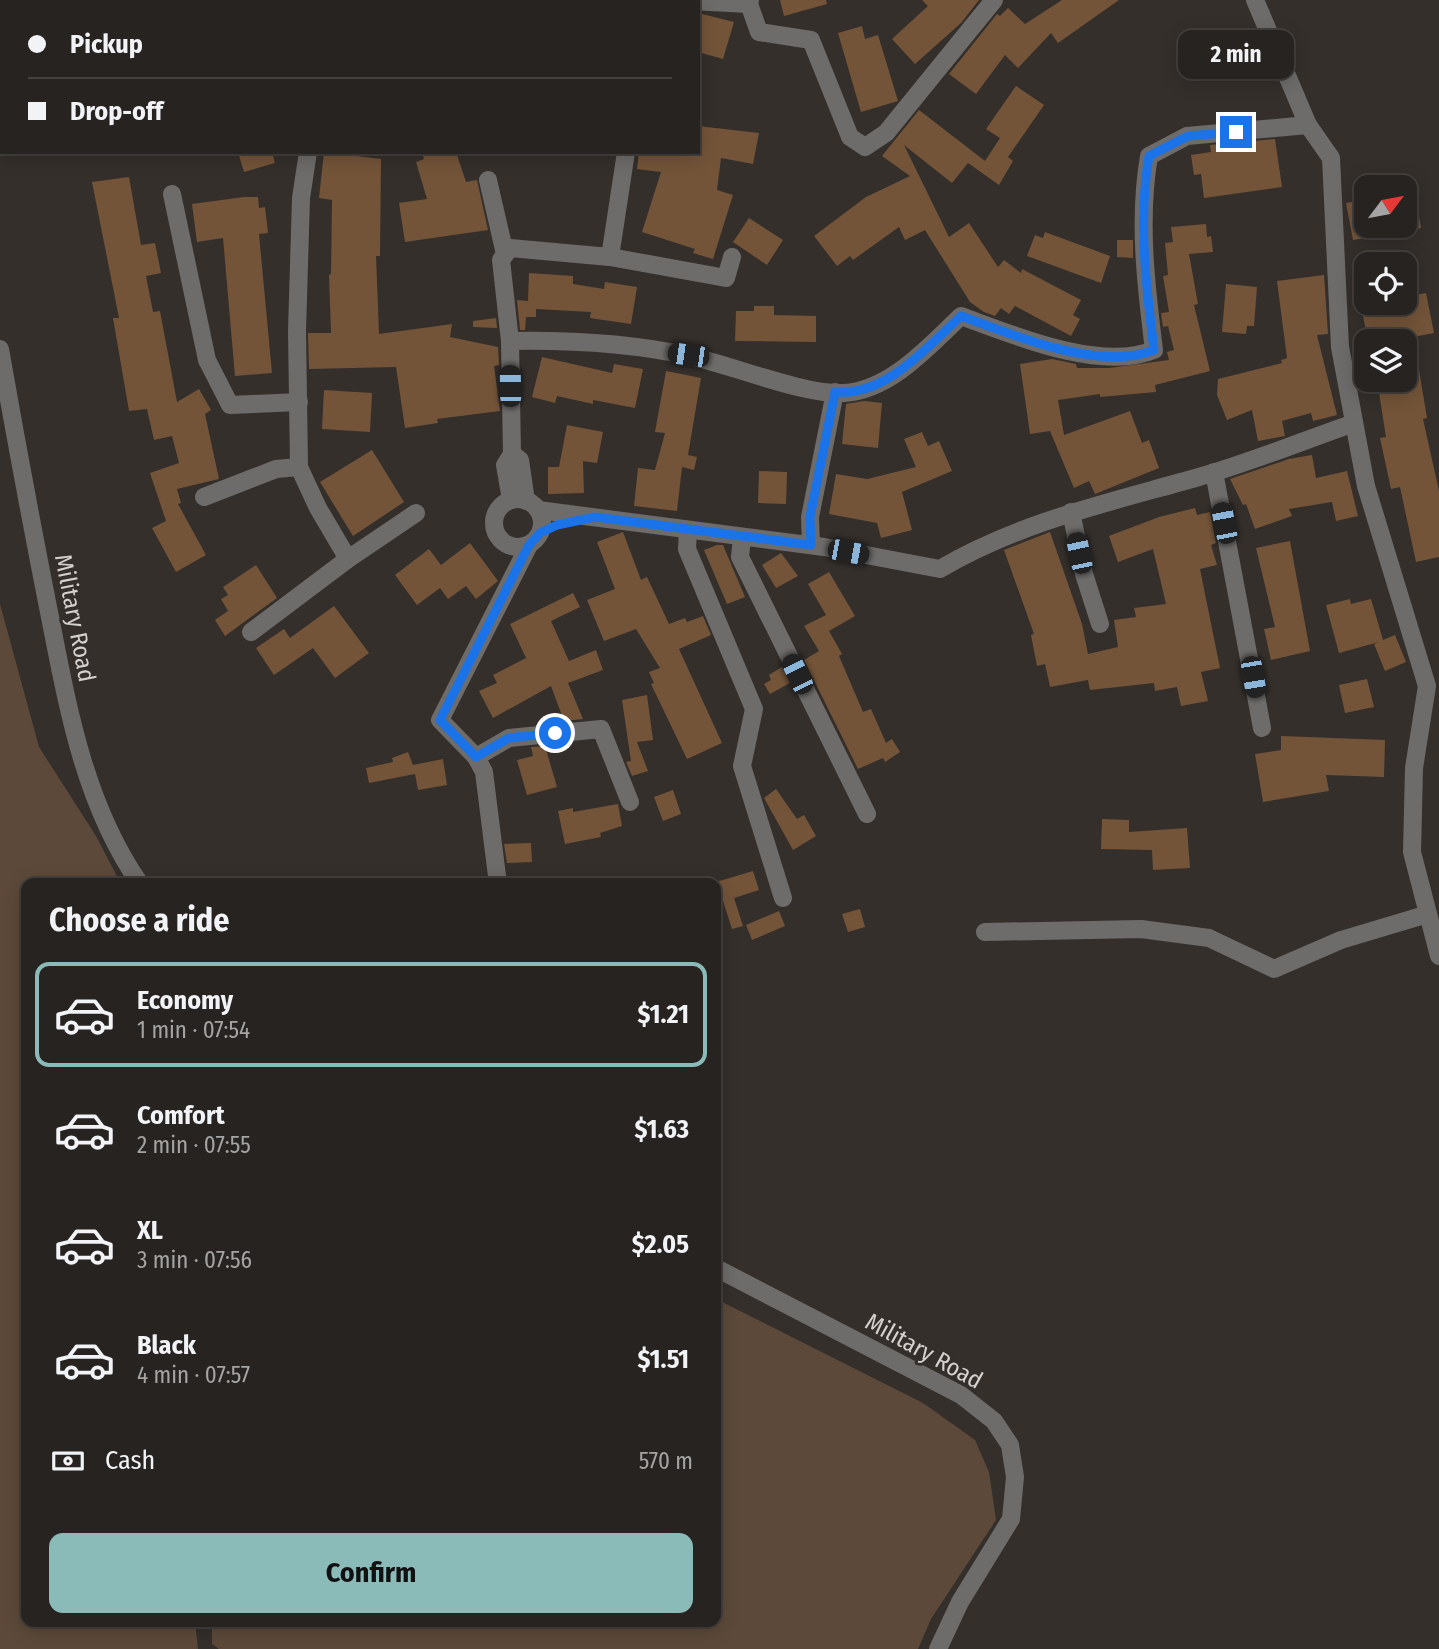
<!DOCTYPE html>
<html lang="en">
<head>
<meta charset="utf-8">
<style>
	body { margin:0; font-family:"Fira Sans Condensed",sans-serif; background:#332f2d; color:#f1f3f6; height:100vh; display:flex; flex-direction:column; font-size:26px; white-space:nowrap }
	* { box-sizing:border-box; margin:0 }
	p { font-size:23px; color:#a4a4a5 }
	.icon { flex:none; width:38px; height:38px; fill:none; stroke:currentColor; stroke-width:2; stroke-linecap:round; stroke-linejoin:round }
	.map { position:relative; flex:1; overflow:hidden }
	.panel { position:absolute; left:21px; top:878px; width:700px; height:749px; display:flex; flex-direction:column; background:#272320; border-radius:14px; box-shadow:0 4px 18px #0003,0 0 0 2px #43403e }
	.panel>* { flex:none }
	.banner { position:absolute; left:0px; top:0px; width:700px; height:154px; box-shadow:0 4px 18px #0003,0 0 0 2px #43403e; display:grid; align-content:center; height:154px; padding:0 28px; background:#272320 }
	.needle { width:46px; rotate:58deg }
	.tools { position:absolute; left:1354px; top:175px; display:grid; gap:14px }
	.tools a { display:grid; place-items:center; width:63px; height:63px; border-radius:14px; background:#272320; box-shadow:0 4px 18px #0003,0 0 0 2px #43403e; font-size:35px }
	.end { position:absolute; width:32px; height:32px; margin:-16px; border:9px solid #1a73e8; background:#fff; box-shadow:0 0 0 4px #fff }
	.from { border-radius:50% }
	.bubble { position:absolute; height:49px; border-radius:14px; background:#272320; box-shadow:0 4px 18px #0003,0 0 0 2px #43403e; font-size:23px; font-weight:700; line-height:49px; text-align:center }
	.car { position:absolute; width:21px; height:42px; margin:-21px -10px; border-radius:9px; box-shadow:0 0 5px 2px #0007; background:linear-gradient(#222 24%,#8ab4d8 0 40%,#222 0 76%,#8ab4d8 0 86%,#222 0) }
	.banner b { display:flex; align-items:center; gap:24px; height:66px; font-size:26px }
	.banner b+b { border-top:2px solid #43403e }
	.banner i { width:18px; height:18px; background:#f1f3f6 }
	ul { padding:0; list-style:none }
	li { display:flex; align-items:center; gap:21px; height:105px; margin:0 14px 10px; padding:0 14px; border:4px solid transparent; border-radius:14px }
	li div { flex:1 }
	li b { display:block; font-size:26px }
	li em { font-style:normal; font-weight:700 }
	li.on { border-color:#8bbbb9 }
	li>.icon { width:63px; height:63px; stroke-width:1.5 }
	h2 { padding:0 28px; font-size:32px; line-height:84px }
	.pay { display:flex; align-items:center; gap:18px; height:77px; padding:0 28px; font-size:26px }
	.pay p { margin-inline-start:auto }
	.cta { display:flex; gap:14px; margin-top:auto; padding:14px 28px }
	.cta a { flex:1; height:80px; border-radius:14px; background:#8bbbb9; color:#111; font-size:28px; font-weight:700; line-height:80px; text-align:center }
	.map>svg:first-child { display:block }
</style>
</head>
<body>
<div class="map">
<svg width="1439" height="1649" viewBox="0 0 1439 1649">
	<rect width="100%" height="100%" fill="#342f2b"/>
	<!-- green -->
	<g fill="#5c4939">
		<path d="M0 604 39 747 96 836 121 884H26V1622H195L198 1649H0Z"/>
		<path d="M716 1299 923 1403 975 1440 989 1472 996 1520 931 1619 918 1649H219L212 1644V1622H716Z"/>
	</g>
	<!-- building -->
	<g fill="#735439">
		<path d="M780 0H826L827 4 784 16Z"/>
		<path d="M922 0H979L961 23 915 64 892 39 928 6Z"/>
		<path d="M1062 0H1119L1058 43 1051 33 1018 68 1005 55 976 94 949 74 997 14 1000 16 1008 8 1025 24Z"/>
		<path d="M698 13 734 22 723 59 698 52Z"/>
		<path d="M862 26 865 39 878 35 898 101 861 112 838 33Z"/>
		<path d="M1016 86 1044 105 1008 157 1013 161 999 185 968 163 952 183 904 145 949 237 969 223 998 267 1004 260 1021 273 1022 269 1081 300 1073 315 1080 319 1071 336 1015 306 1009 314 1001 308 995 316 984 312 970 302 925 230 905 240 899 227 853 260 850 256 837 266 814 236 866 197 910 176 882 156 919 110 985 161 1000 138 986 129Z"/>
		<path d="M698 126 759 133 753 164 721 158 717 190 733 195 713 259 693 253 695 249 642 232 661 172 637 169 639 152H698Z"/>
		<path d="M1275 139 1282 187 1204 198 1201 174 1194 175 1191 155 1211 152 1210 145Z"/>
		<path d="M238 152H272L275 163 244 172Z"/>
		<path d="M324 152 381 159 380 256H376L379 334 452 324 450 337 498 347 499 365 494 366 500 411 437 419 438 423 405 428 396 367 309 369 308 333H331L329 275 331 274 332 200 319 198Z"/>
		<path d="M422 152H456L466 182 477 180 488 230 405 242 399 203 427 199 416 162 424 159Z"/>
		<path d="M1412 176 1421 228 1405 231V177Z"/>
		<path d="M129 177 141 245 155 243 161 273 146 276 153 312 160 311 177 402 199 389 211 410 205 414 219 479 177 489 181 503 178 504 206 555 176 572 152 528 166 521 150 473 179 463 172 436 154 440 147 409 129 411 113 318H119L92 182Z"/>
		<path d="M244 197H258L259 208 265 207 268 233 259 234 272 373 235 376 223 238 197 242 192 204Z"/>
		<path d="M1367 199V226H1397V233L1353 240 1346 203Z"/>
		<path d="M749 218 783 240 767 265 733 242Z"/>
		<path d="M1206 224 1207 237 1211 236 1213 252 1189 254 1198 304 1194 305 1210 371 1155 385 1156 392 1100 397V394L1058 400 1064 435 1130 411 1142 443 1149 440 1159 468 1095 494 1089 481 1074 488 1050 431 1030 434 1020 364 1052 359 1076 364 1077 368H1109L1169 360 1167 352 1174 350 1168 326 1163 327 1161 313 1169 312 1163 276 1168 275 1165 243 1173 242 1171 227Z"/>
		<path d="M1045 232 1110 256 1101 283 1027 256 1035 235 1043 238Z"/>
		<path d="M1117 240H1133V258L1117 257Z"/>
		<path d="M529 273 573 276V284L604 289 605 282 637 287 631 324 590 318 591 312 536 309V317H526L525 330H520L517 300 528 301Z"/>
		<path d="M1324 275 1328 334 1317 335 1337 415 1313 421 1311 413 1282 421 1285 436 1258 441 1252 410 1227 420 1217 395 1218 379 1282 363 1281 360 1287 358 1277 281Z"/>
		<path d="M1226 284 1257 287 1254 326H1247L1246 334 1222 332Z"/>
		<path d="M1426 293 1434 333 1392 341H1368L1361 306 1405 303V297Z"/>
		<path d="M754 306H774V315L816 316V342L735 341 736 311H754Z"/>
		<path d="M496 318 497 328 473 327V321Z"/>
		<path d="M542 357 612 373 614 364 643 369 635 408 593 400V404L557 396 555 403 532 397Z"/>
		<path d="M1418 364 1427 418 1423 419 1439 491V557L1416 562 1400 487 1391 489 1380 438 1386 437 1377 380H1405V366Z"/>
		<path d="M666 371 701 378 688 455 697 457 694 470 682 467 677 511 634 506 638 468 655 470 665 433 655 432Z"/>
		<path d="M324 390 372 393 370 432 322 429Z"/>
		<path d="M864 401 882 403 878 448 842 444 846 404Z"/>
		<path d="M567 425 603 432 597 463 583 461 584 493 548 494V467H559Z"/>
		<path d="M922 432 928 446 939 441 952 471 902 492 912 530 881 538 877 523 829 514 836 474 867 479 916 467 904 439Z"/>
		<path d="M372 450 404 502 353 536 320 482Z"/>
		<path d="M1312 455 1316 478 1347 471 1358 516 1336 521 1332 502 1289 509 1292 516 1255 529 1246 504 1243 505 1230 479 1289 459Z"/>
		<path d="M759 471 787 472 786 504 758 503Z"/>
		<path d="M1195 508 1197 515 1210 512 1216 543 1211 545 1217 565 1200 569 1220 668 1201 672 1208 701 1181 706 1177 687 1155 691 1154 683 1090 690 1088 680 1050 687 1045 664 1037 666 1031 635 1034 634 1004 550 1050 532 1082 624 1088 654 1118 647 1114 620 1136 617 1134 608 1166 604 1153 549 1118 562 1109 536 1159 517Z"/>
		<path d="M623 532 641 580 647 577 669 624 685 618 687 622 703 616 711 635 679 649 722 743 687 759 651 684 654 683 649 672 660 668 636 629 604 641 587 600 615 589 597 542Z"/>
		<path d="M1290 541 1310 651 1271 660 1264 629 1275 627 1256 548Z"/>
		<path d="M470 543 498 581 476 599 466 586 448 599 440 588 417 605 395 575 429 549 441 565Z"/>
		<path d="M717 545H723L745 597 727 604 704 550Z"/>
		<path d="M781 553 798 576 776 588 762 565Z"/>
		<path d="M256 565 277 598 225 636 215 620 228 611 221 599 228 595 223 587Z"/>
		<path d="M829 572 855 616 829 631 842 654 839 656 863 712 871 709 886 743 892 739 900 752 885 762 883 758 858 769 804 660 819 651 804 626 826 615 808 584Z"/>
		<path d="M573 593 580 607 551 621 569 661 596 650 603 670 568 683 583 719 564 721 551 686 493 718 479 691 497 683 493 675 526 658 510 624Z"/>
		<path d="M1350 599 1351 604 1371 599 1383 640 1395 635 1406 662 1385 671 1374 644 1379 642 1339 653 1326 605Z"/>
		<path d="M334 606 369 653 335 678 313 648 274 675 256 648 284 629 290 638Z"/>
		<path d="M782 667 790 683 770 694 764 684 771 680 769 675Z"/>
		<path d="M1367 679 1374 707 1345 713 1339 685Z"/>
		<path d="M647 695 653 740 637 742 648 771 632 776 626 762 631 761 622 700Z"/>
		<path d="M1281 736 1385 740 1384 777 1326 775 1329 791 1263 802 1255 754 1281 750Z"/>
		<path d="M545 746 557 787 527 795 517 760 533 756 531 747Z"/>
		<path d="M408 752 413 765 443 759 447 785 418 790 415 774 369 783 366 768 393 762 392 758Z"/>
		<path d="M776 789 797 819 804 815 816 836 793 850 764 798Z"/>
		<path d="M673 790 681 814 663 821 654 797Z"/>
		<path d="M618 804 622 826 600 833 601 837 565 844 558 811 573 808V812Z"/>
		<path d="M1102 819 1129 820V832L1187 828 1190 868 1153 870 1152 850 1101 849Z"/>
		<path d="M531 843 532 862 507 863 504 844Z"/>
		<path d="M753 871 759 890 734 898 743 926 732 929 723 901 716 903V882Z"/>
		<path d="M860 909 865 927 848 932 842 914Z"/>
		<path d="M779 911 785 926 752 940 746 925Z"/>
	</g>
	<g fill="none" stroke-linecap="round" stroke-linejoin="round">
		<!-- minor -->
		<g stroke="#6e6c6a" stroke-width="18">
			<path d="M671 0 749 4 750 0"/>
			<path d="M1255 0 1308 125 1331 158 1340 347 1366 486 1427 686 1414 768 1412 852 1439 956"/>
			<path d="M421 2 425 0"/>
			<path d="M649 2 650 0"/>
			<path d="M749 4 759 32 811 40 850 137 865 147 886 133 994 0"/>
			<path d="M308 152 301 198 297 331 299 467 318 508 348 559"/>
			<path d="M488 180 505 254"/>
			<path d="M172 194 207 360 230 405 299 402"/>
			<path d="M610 257 726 278 732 257"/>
			<path d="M510 341C570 340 630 343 689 356 732 365 803 395 844 393 891 390 929 346 961 316 1013 335 1100 372 1154 350 1146 286 1138 220 1149 156L1187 136 1308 125"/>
			<path d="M0 349C15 435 31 521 48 607 67 703 83 802 140 884"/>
			<path d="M512 454 520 460 526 501"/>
			<path d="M1214 472 1262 728"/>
			<path d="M204 497 276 469 299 467"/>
			<circle cx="518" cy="523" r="24"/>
			<path d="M511 500 505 465 512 454 510 341 501 260 510 248 610 257 626 152"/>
			<path d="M538 510 824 547 940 569C1022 521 1108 503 1199 477 1251 462 1303 441 1354 423"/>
			<path d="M1071 512 1084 574 1100 624"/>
			<path d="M688 530 687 549 754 709 742 766 783 898"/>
			<path d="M742 537 740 557 867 814"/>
			<path d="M811 545 810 517 835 392"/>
			<path d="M251 632 348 559 416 513"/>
			<path d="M476 757 509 738 601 729 630 802"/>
			<path d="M498 884 484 772 476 757 440 720 529 545"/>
			<path d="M985 932 1141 929 1209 938 1274 969 1341 940 1428 914"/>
			<path d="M716 1268 961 1395 994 1421 1010 1445 1015 1477 1011 1519 960 1602 938 1649"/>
		</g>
	</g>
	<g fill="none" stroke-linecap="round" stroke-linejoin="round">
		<!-- route -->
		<path stroke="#1a73e8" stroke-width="9" d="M555 733 509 738 476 757 440 720 529 545 540 533 557 525 595 517 811 545 810 517 835 392C885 397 927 347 961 316 1013 335 1100 372 1154 350 1146 286 1138 219 1149 156L1188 136 1236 132"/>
	</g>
	<g text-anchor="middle" stroke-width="6" stroke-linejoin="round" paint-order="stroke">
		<!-- street labels -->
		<g font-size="24" fill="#d4d1cf" stroke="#342f2b">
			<text transform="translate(75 618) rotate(79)" y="8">Military Road</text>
			<text transform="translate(924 1351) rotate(29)" y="8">Military Road</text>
		</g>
	</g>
</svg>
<div class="tools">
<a><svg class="needle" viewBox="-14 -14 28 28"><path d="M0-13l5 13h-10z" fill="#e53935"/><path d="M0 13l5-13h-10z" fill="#a4a4a5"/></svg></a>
<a><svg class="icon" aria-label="locate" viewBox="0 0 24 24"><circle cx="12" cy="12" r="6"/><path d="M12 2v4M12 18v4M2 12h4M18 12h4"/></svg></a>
<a><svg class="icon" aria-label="layers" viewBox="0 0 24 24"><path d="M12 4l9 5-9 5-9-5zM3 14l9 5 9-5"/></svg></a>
</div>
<i class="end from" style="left:555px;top:733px"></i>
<i class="end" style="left:1236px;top:132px"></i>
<div class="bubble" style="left:1178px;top:30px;width:116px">2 min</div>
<i class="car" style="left:688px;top:355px;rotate:278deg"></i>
<i class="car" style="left:510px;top:386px;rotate:359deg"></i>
<i class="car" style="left:1224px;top:523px;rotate:349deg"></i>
<i class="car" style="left:848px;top:552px;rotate:101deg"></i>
<i class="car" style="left:1079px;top:553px;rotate:348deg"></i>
<i class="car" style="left:797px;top:674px;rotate:334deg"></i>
<i class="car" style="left:1253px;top:677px;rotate:170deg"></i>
<div class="banner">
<b><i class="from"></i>Pickup</b>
<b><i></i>Drop-off</b>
</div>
<section class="panel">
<h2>Choose a ride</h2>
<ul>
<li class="on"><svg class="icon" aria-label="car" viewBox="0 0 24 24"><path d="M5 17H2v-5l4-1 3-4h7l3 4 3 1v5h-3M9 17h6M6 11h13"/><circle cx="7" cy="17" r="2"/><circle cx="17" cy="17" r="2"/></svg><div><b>Economy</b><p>1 min · 07:54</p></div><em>$1.21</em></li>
<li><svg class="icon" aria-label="car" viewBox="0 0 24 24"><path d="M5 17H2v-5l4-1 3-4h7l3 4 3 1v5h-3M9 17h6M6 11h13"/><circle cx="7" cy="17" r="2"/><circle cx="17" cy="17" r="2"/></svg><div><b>Comfort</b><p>2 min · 07:55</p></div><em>$1.63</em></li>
<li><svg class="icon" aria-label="car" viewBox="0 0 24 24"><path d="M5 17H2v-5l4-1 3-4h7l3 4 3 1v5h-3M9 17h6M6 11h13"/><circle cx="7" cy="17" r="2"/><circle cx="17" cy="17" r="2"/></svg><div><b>XL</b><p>3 min · 07:56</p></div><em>$2.05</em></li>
<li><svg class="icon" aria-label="car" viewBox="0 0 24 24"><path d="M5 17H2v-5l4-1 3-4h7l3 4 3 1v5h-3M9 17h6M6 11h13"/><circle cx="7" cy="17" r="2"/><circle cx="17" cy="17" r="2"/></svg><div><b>Black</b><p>4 min · 07:57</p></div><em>$1.51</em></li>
</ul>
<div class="pay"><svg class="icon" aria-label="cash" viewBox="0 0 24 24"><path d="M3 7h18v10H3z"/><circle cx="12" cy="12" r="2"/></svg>Cash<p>570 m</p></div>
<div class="cta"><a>Confirm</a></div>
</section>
</div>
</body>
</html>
